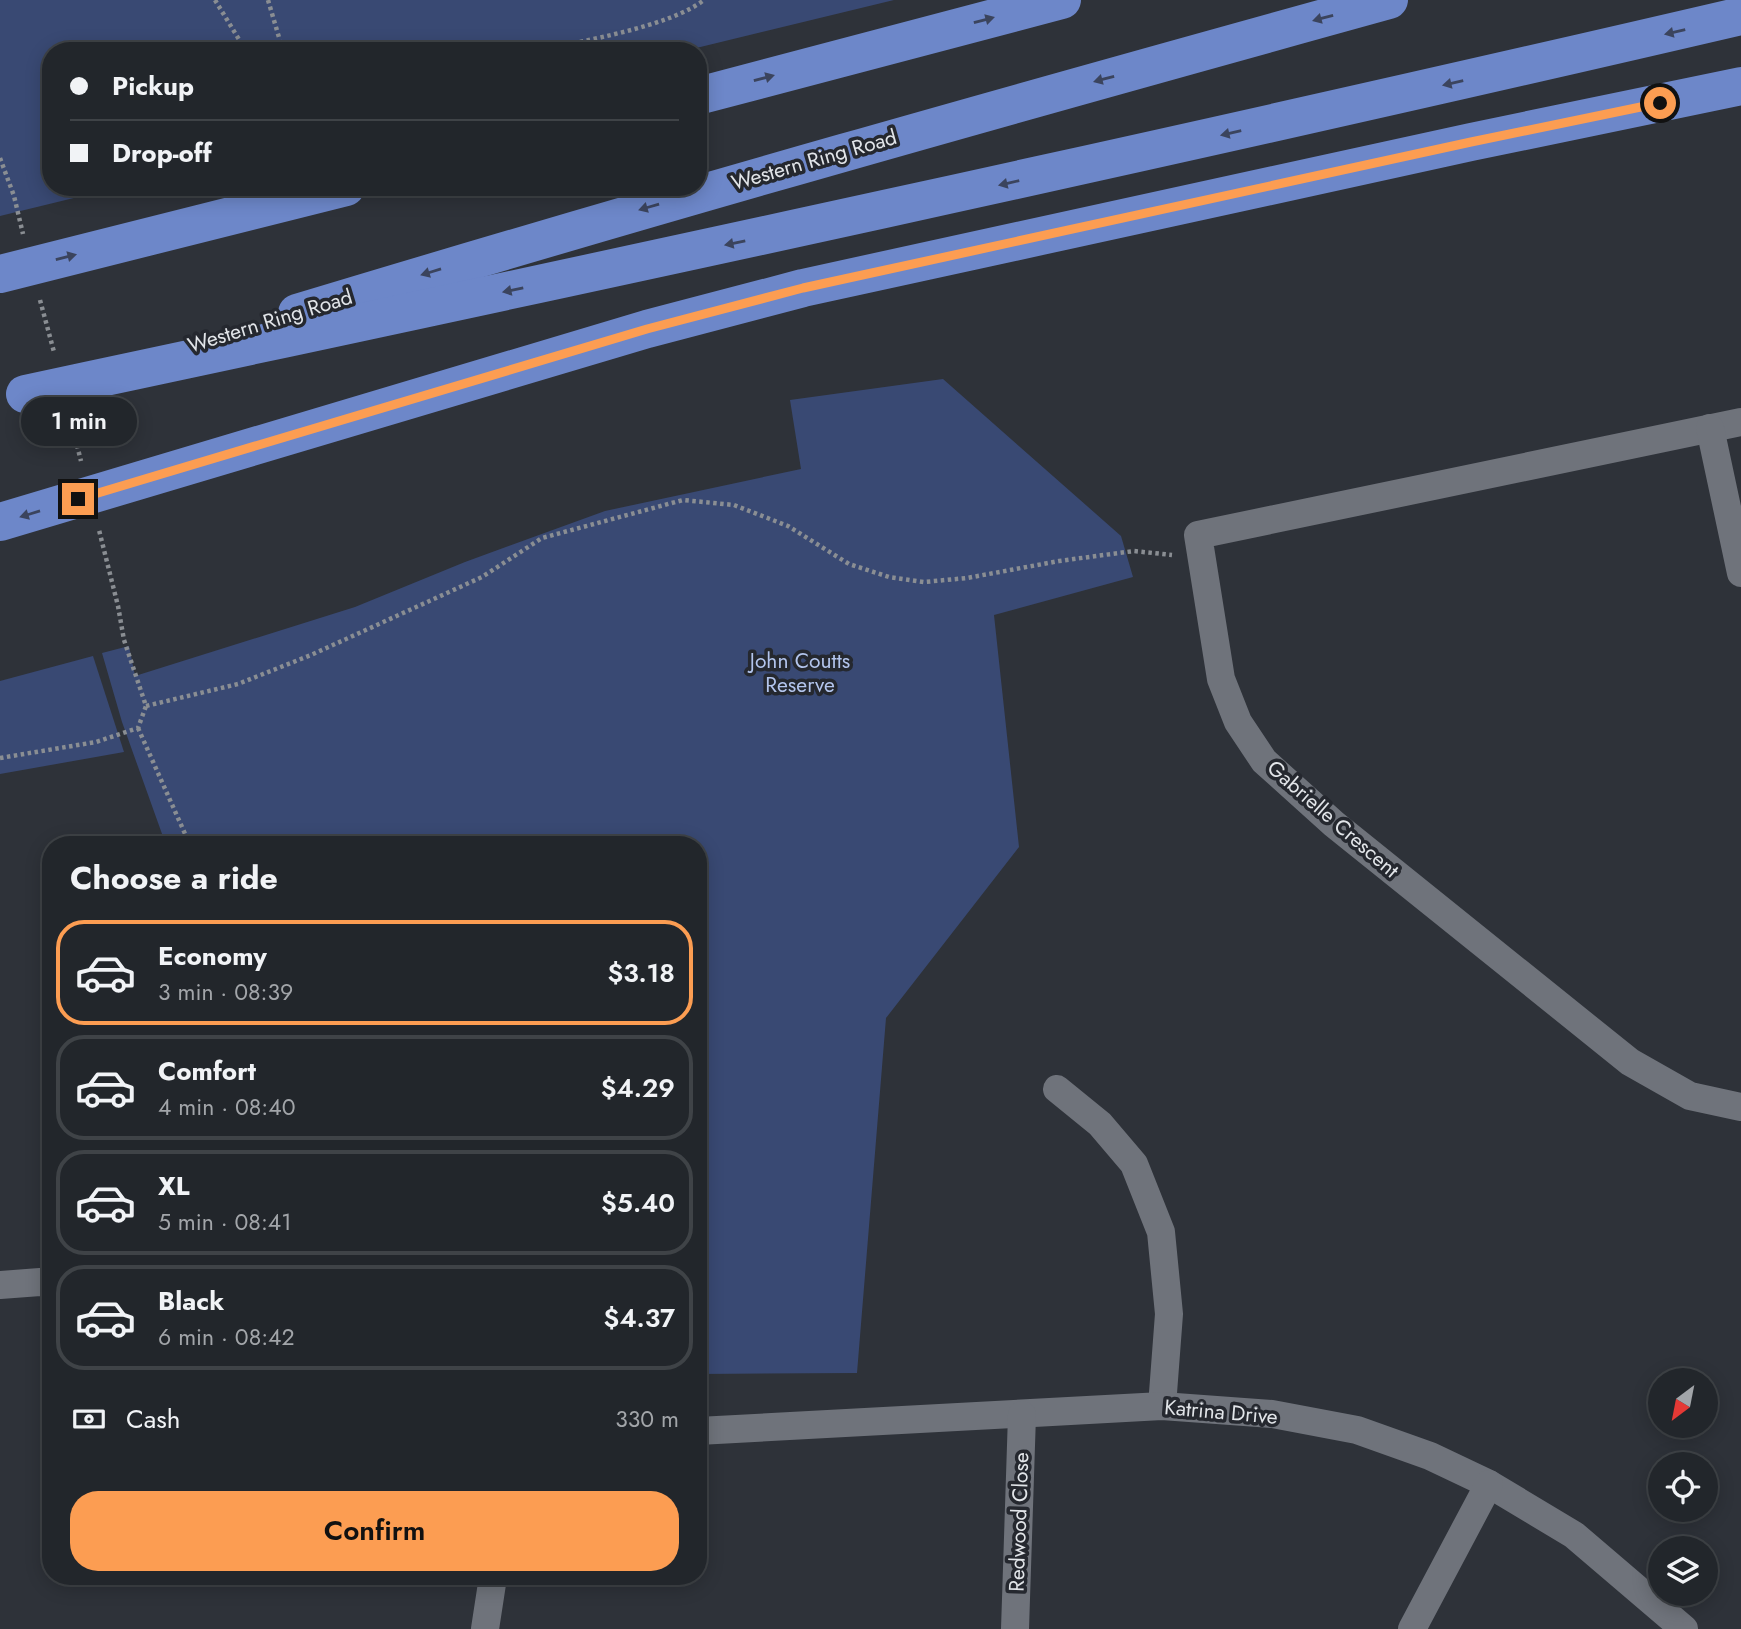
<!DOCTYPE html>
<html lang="en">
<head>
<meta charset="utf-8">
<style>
	body { margin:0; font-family:Jost,sans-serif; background:#2e3237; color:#f1f3f6; height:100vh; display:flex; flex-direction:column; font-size:26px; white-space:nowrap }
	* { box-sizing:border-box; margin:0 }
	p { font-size:23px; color:#a2a5a9 }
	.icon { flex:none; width:38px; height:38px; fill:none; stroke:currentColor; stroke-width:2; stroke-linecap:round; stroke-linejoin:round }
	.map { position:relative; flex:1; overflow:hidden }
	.drawer { position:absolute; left:42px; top:836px; width:665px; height:749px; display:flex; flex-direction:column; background:#22262b; border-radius:28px; box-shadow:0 4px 18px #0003,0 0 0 2px #3f4347 }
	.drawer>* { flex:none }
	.hud { position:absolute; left:42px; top:42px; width:665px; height:154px; border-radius:28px; box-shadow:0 4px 18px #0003,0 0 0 2px #3f4347; display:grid; align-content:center; height:154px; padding:0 28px; background:#22262b }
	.needle { width:46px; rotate:212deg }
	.buttons { position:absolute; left:1648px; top:1368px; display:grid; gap:14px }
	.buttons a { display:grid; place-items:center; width:70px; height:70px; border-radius:50%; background:#22262b; box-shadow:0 4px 18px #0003,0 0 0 2px #3f4347; font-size:35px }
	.end { position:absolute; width:32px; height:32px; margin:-16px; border:9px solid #fc9d52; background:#111; box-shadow:0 0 0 4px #111 }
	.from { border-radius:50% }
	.bubble { position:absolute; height:49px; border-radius:24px; background:#22262b; box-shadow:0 4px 18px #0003,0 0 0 2px #3f4347; font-size:23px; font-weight:600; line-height:49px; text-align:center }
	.hud b { display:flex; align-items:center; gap:24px; height:66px; font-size:26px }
	.hud b+b { border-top:2px solid #3f4347 }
	.hud i { width:18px; height:18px; background:#f1f3f6 }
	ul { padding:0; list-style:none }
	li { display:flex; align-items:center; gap:21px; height:105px; margin:0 14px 10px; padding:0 14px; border:4px solid #3f4347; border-radius:28px }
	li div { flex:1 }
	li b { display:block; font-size:26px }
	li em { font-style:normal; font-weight:600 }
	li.current { border-color:#fc9d52 }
	li>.icon { width:63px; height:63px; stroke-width:1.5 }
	h2 { padding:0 28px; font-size:32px; line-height:84px }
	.pay { display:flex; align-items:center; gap:18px; height:77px; padding:0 28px; font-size:26px }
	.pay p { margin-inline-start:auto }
	.action { display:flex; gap:14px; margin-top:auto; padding:14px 28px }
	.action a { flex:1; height:80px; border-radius:28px; background:#fc9d52; color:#111; font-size:28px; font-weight:600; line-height:80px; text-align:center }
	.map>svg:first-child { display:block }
</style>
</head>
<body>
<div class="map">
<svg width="1741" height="1629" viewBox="0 0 1741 1629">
	<rect width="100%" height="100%" fill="#2e3239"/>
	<!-- green -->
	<g fill="#394973">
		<path d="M0 0H894L684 51H51V187H119L0 216Z"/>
		<path d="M943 379 1121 536 1133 577 994 615 1019 847 886 1018 857 1373 698 1374V845H166L122 722 102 653 129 646 135 676 355 607 465 562 605 511 801 469 790 400Z"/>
		<path d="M93 656 124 752 0 774V681Z"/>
	</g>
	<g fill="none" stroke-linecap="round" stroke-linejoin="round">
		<!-- path -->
		<g stroke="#8a8e93" stroke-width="4.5" stroke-dasharray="3.5 3.5" stroke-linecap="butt">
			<path d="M215 0 246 51"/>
			<path d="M268 0 283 51"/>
			<path d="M539 51C584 40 669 27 704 0"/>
			<path d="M0 158 14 196 23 234"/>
			<path d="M40 300 54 352"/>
			<path d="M70 418 81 461"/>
			<path d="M146 706 238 684 311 655 482 577 542 538 683 500 734 505 788 526 849 564 889 577 924 582 967 578 1059 561 1134 551 1172 555"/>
			<path d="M138 728 190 845"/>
			<path d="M0 758 96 742 138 728 146 706 124 640 118 606 99 530"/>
		</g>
		<!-- street -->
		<g stroke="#6f737b" stroke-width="28">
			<path d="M1741 422 1198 535 1221 679 1238 722 1264 761 1334 824 1630 1062 1690 1096 1741 1107"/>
			<path d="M1710 428 1741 573"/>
			<path d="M1057 1089 1100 1124 1134 1164 1161 1232 1169 1314 1162 1406"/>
			<path d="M0 1285 40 1282 51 1283"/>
			<path d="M698 1431 1162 1406 1272 1414 1357 1430 1430 1456 1489 1484 1574 1535 1684 1629"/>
			<path d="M485 1629 493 1577"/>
			<path d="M1015 1629 1022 1415"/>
			<path d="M1412 1629 1489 1484"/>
		</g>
		<!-- highway -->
		<g stroke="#6d87c9" stroke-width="38">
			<path d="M698 96 1062 0"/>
			<path d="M0 274 346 187"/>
			<path d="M297 313C660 203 1024 101 1389 0"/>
			<path d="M25 394C598 272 1170 149 1741 16"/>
			<path d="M0 522 647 329 803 288 1471 142 1741 86"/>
		</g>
	</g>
	<!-- one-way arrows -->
	<defs><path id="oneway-solid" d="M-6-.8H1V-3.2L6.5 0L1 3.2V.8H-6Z" transform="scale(1.75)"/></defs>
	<g fill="#3b445d">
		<use href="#oneway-solid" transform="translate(1323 18) rotate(165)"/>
		<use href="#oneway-solid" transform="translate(984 20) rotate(-15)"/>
		<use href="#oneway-solid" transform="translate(1675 32) rotate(167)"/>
		<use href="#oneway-solid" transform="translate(764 78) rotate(-15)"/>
		<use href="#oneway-solid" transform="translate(1104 79) rotate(165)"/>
		<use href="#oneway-solid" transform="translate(1453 83) rotate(167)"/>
		<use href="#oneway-solid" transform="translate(1231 133) rotate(167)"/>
		<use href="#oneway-solid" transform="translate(1009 183) rotate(167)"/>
		<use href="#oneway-solid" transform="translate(649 207) rotate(164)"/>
		<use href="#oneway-solid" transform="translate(735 243) rotate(168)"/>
		<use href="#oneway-solid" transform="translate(66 257) rotate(-14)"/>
		<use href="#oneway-solid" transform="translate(431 272) rotate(163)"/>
		<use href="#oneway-solid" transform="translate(513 290) rotate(168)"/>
		<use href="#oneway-solid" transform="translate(30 514) rotate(163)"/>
	</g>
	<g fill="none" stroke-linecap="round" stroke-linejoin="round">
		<!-- route -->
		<path stroke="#fc9d52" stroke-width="9" d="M78 499 647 329 803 288 1471 142 1660 103"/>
	</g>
	<g text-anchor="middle" stroke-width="7" stroke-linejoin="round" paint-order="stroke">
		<!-- street labels -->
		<g font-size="21" fill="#e2e5e9" stroke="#25282f">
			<text transform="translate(814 160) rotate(-16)" y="7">Western Ring Road</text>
			<text transform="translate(270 321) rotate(-17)" y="7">Western Ring Road</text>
			<text transform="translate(1333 819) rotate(41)" y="7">Gabrielle Crescent</text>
			<text transform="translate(1221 1412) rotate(5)" y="7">Katrina Drive</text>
			<text transform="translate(1019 1522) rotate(-88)" y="7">Redwood Close</text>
		</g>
		<!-- park labels -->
		<g font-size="21" fill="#b3c5ed" stroke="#25282f">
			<text x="800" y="668">John Coutts<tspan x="800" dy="24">Reserve</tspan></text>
		</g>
	</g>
</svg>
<div class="buttons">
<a><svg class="needle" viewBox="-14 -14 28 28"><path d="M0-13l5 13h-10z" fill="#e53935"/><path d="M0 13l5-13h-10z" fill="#a2a5a9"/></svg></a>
<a><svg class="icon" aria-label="locate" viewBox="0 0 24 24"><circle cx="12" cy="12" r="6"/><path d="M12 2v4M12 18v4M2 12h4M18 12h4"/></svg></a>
<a><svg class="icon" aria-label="layers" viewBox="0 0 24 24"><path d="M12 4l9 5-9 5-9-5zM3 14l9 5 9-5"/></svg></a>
</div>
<i class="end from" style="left:1660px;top:103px"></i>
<i class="end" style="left:78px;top:499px"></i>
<div class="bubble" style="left:21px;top:397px;width:116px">1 min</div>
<div class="hud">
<b><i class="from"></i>Pickup</b>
<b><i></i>Drop-off</b>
</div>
<section class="drawer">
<h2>Choose a ride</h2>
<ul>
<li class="current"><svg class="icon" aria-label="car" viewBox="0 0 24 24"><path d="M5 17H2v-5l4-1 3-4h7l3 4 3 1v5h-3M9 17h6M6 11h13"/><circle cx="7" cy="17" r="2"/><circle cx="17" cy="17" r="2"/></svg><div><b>Economy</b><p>3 min · 08:39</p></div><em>$3.18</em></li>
<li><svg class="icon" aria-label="car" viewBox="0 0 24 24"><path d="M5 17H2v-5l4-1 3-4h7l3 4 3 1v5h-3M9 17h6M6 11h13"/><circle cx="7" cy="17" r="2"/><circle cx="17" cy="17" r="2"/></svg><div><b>Comfort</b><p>4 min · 08:40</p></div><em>$4.29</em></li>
<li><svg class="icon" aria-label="car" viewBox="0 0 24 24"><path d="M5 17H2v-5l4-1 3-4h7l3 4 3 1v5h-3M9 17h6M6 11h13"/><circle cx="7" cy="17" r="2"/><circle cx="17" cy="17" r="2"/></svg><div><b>XL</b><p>5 min · 08:41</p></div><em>$5.40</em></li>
<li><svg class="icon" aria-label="car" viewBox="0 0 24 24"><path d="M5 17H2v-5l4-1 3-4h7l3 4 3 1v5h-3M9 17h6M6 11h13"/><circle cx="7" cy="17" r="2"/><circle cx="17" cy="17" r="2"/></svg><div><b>Black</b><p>6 min · 08:42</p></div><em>$4.37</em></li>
</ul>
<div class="pay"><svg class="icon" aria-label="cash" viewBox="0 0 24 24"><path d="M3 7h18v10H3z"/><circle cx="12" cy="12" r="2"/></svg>Cash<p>330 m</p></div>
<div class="action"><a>Confirm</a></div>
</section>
</div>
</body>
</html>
